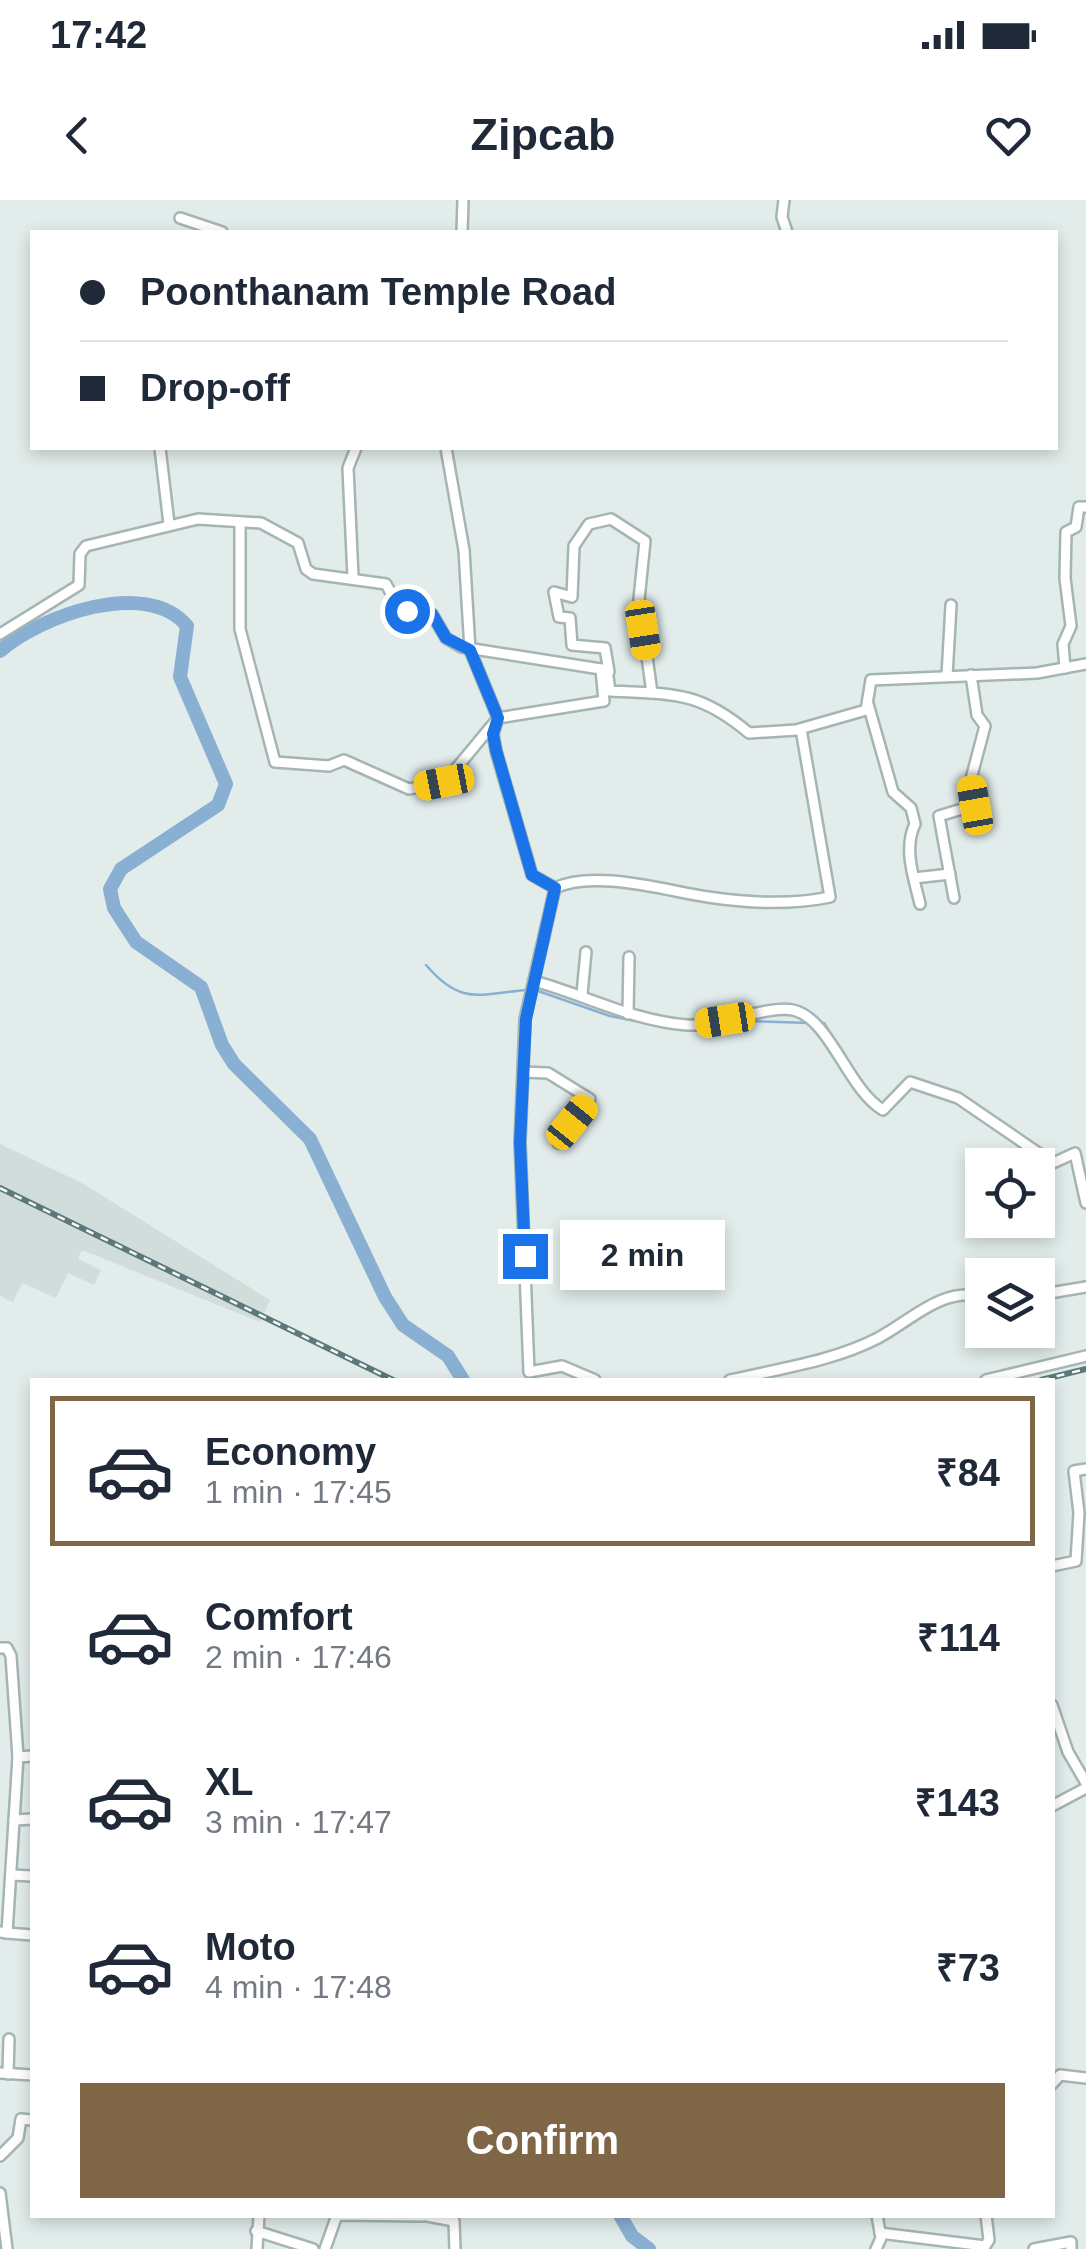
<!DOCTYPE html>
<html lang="en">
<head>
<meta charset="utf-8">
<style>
	body { margin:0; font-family:Arial,sans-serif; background:#f2f2f3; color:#1f2937; height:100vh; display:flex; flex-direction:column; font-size:38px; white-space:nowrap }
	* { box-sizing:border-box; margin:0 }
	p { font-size:32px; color:#747a83 }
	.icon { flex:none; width:55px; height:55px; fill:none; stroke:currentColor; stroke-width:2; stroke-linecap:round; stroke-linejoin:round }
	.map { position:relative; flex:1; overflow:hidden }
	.details { position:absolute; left:30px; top:1178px; width:1025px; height:840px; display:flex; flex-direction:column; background:#fff; border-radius:0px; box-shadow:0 5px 15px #0003 }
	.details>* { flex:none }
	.guide { position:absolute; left:30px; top:30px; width:1028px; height:220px; border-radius:0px; box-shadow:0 5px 15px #0003; display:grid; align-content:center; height:220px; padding:0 50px; background:#fff }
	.tools { position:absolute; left:965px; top:948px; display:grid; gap:20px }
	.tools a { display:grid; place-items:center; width:90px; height:90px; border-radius:0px; background:#fff; box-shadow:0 5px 15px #0003; font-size:50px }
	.end { position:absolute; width:45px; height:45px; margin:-22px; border:12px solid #1a73e8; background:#fff; box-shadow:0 0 0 5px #fff }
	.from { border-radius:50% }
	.bubble { position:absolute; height:70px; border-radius:0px; background:#fff; box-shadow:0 5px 15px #0003; font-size:32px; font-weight:700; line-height:70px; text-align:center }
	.car { position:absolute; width:30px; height:60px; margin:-30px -15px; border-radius:12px; box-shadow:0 0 8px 2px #0007; background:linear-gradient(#f5c518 24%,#345 0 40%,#f5c518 0 76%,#345 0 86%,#f5c518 0) }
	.guide b { display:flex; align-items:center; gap:35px; height:95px; font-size:38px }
	.guide b+b { border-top:2px solid #e0e1e3 }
	.guide i { width:25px; height:25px; background:#1f2937 }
	ul { padding:18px 0 0; list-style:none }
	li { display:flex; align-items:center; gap:30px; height:150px; margin:0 20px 15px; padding:0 30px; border:5px solid transparent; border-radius:0px }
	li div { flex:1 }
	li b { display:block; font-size:38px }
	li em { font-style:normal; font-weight:700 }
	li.current { border-color:#7f6646 }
	li>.icon { width:90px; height:90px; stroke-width:1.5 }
	.action { display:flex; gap:20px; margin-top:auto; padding:20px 50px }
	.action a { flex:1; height:115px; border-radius:0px; background:#7f6646; color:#fff; font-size:40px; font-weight:700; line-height:115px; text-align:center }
	.status { display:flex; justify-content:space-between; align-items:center; height:70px; padding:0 50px; background:#fff; direction:ltr }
	.status svg { height:28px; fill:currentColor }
	header { display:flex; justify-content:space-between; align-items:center; height:130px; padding:0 50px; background:#fff; font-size:45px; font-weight:700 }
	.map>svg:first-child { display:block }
</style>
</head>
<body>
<div class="status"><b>17:42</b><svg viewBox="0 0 49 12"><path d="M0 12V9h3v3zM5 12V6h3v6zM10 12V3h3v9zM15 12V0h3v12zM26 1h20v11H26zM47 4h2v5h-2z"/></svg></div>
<header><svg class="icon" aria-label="back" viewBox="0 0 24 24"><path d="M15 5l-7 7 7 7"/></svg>Zipcab<svg class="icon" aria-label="heart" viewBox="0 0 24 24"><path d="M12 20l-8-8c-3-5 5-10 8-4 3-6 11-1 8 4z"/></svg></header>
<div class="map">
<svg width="1086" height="2049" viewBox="0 0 1086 2049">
	<rect width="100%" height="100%" fill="#e2edeb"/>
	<!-- built -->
	<path fill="#d0dddb" d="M0 944 82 983 270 1100 260 1122 82 1050 78 1059 101 1070 94 1085 68 1073 56 1098 22 1083 13 1102 0 1096Z"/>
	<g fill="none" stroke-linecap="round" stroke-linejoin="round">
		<!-- stream -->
		<g stroke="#89b0d3" stroke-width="2.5">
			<path d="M426 765C461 806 479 794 527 790"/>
			<path d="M535 790 610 816 656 825"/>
			<path d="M744 821 810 823"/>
			<path d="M818 823H824L835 841"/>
		</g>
		<!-- river -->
		<g stroke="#89b0d3" stroke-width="14">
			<path d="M0 451C40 416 147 377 187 426L180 477 226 584 218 605 121 669 110 689 114 708 136 742 201 787 222 845 234 864 310 939 385 1097 403 1125 448 1156 463 1180"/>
			<path d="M620 2015 632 2036 649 2049"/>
		</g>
		<!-- street casing -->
		<g stroke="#a5b5b4" stroke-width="14">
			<g id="street">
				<path d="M784 0 782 17 787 32"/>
				<path d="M180 18 222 32"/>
				<path d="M462 32 463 0"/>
				<path d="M160 248 169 324"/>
				<path d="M446 248 464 350 470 450 498 518 493 534 496 551 532 675 555 688 525 819 520 942 529 1172 562 1166 595 1180"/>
				<path d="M240 322V429L275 562 329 566 344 560 409 589 445 582 498 518 604 501 601 469"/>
				<path d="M353 377 348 268 356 248"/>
				<path d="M0 434 79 385 80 354 86 346 198 319 261 323 298 343 306 369 313 374 386 384 399 408 432 414 446 438 461 447 607 470 610 491C674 494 699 491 749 533L796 530 866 510 871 480 1037 473 1086 464"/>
				<path d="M1065 468 1063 444 1071 426 1065 378 1066 332 1076 327 1079 307H1086"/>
				<path d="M609 472 605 448 572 445 570 418 559 417 554 392 572 397 574 346 589 324 611 319 645 341 639 399 652 493"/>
				<path d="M947 476 951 405"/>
				<path d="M868 504 893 592 911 608 915 624C903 649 914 678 920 704"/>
				<path d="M914 678 950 674"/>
				<path d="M555 688C594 669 667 691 708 697 748 703 792 705 830 697L801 529"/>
				<path d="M954 698 939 616 975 605 971 579 985 526 977 515 971 475"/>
				<path d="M534 781C585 795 633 821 687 825 717 827 768 805 793 810 830 818 848 890 883 910L910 882 958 898 1053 963 1075 953 1086 1003"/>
				<path d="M582 794 586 752"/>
				<path d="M628 814 629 757"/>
				<path d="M523 872 548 873 590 899 558 943"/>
				<path d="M1038 1095 1086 1087"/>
				<path d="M730 1180C778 1169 834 1161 878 1138 912 1120 940 1088 982 1096"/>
				<path d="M986 1180 1086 1156"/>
				<path d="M1052 1366 1076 1361 1079 1313 1074 1271 1086 1269"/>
				<path d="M0 1448H7L11 1456 18 1557"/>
				<path d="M1052 1505 1068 1552 1086 1583"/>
				<path d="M1052 1606 1086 1588"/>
				<path d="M14 1620 32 1619"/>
				<path d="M11 1675 32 1676"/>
				<path d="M0 1732 7 1733 18 1557 32 1556"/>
				<path d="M7 1733 32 1735"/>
				<path d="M0 1873 32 1875"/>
				<path d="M8 1874 9 1839"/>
				<path d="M1052 1884 1060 1875 1086 1878"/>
				<path d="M0 1956 18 1938 21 1919 32 1920"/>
				<path d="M0 1993 7 2049"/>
				<path d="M422 2015 454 2021 455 2049"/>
				<path d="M256 2031 313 2049"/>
				<path d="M880 2033 985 2046"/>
				<path d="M257 2049 259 2015"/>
				<path d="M325 2049 337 2015 422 2016"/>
				<path d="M876 2049 881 2038 877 2015"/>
				<path d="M983 2049 989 2040 986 2015"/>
				<path d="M1034 2049 1071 2042V2049"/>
			</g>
		</g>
		<!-- street -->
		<use href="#street" stroke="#fff" stroke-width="9"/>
		<!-- rail casing -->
		<g stroke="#5c787a" stroke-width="6">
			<g id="rail">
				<path d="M0 988 393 1180"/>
				<path d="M1041 1180 1086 1169"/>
			</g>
		</g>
		<!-- rail -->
		<use href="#rail" stroke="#f3f9f8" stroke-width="2.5" stroke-dasharray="8" stroke-linecap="butt"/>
	</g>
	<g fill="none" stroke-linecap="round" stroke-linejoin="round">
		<!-- route -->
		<path stroke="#1a73e8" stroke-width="12" d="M407 411 432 414 446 438 470 450 498 518 493 534 496 550 532 675 555 688 526 819 520 942 525 1056"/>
	</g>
</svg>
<div class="tools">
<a><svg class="icon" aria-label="locate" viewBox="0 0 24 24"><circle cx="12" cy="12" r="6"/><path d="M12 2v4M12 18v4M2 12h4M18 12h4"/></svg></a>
<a><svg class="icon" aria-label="layers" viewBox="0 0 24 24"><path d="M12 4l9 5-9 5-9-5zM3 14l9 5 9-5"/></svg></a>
</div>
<i class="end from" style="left:407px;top:411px"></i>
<i class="end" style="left:525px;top:1056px"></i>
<div class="bubble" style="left:560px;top:1020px;width:165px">2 min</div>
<i class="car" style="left:643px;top:430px;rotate:171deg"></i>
<i class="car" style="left:444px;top:582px;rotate:259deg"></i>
<i class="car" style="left:975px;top:605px;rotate:350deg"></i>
<i class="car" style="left:725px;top:820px;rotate:261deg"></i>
<i class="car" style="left:572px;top:922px;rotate:39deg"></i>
<div class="guide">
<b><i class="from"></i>Poonthanam Temple Road</b>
<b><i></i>Drop-off</b>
</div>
<section class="details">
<ul>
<li class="current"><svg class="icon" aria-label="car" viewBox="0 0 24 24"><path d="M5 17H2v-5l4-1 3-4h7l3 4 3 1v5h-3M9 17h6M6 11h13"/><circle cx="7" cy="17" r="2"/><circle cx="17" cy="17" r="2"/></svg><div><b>Economy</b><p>1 min · 17:45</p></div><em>₹84</em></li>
<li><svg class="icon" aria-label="car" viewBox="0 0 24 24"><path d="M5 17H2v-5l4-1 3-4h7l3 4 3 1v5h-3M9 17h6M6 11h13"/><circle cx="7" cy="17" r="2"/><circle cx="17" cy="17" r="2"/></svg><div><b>Comfort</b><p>2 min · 17:46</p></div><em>₹114</em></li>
<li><svg class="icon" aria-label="car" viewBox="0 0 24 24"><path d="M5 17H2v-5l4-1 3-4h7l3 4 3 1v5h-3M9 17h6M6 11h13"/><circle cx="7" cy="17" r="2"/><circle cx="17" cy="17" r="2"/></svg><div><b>XL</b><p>3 min · 17:47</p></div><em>₹143</em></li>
<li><svg class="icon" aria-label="car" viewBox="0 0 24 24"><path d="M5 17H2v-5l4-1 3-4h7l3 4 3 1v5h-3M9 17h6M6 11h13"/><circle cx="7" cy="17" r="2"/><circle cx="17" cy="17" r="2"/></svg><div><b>Moto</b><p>4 min · 17:48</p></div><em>₹73</em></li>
</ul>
<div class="action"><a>Confirm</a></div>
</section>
</div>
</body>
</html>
